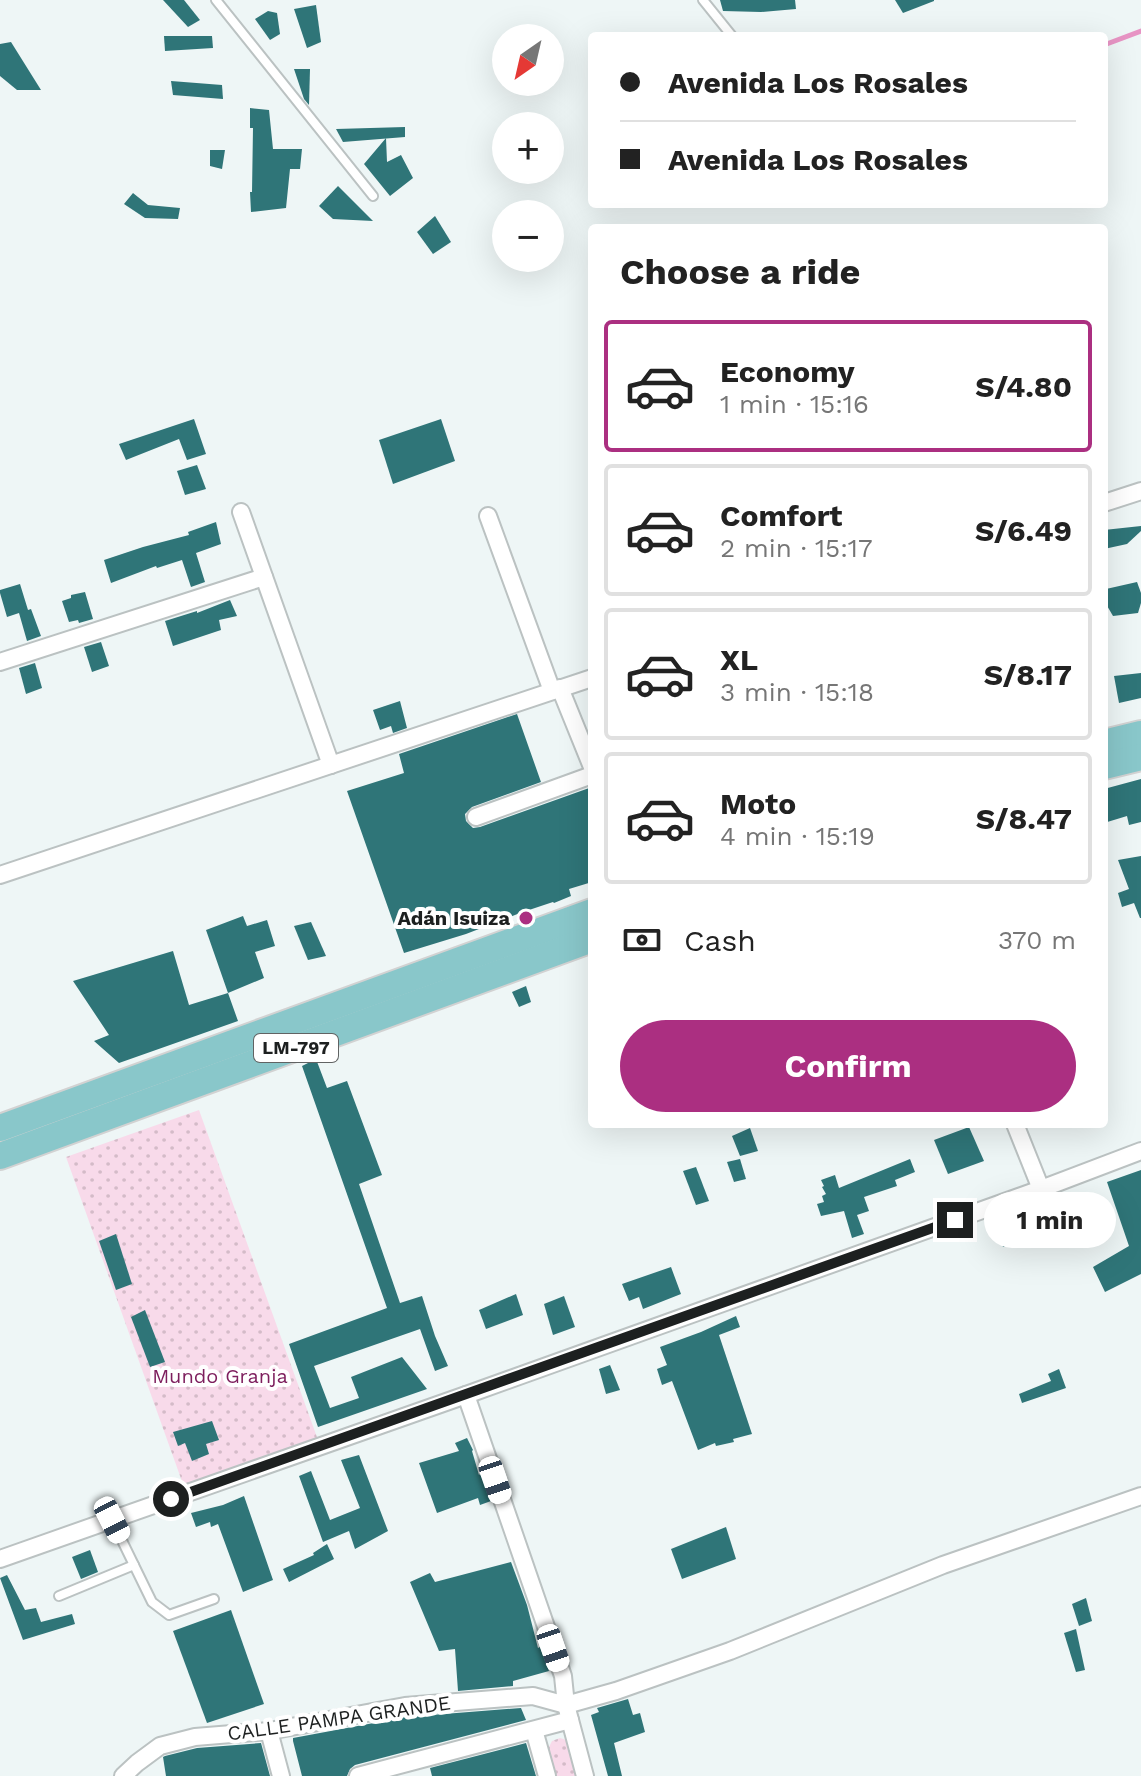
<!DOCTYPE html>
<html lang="en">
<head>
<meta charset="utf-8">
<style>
	body { margin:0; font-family:"Work Sans",sans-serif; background:#f6f6f6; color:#222; height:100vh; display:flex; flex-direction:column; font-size:30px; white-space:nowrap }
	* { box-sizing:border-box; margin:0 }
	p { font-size:26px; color:#767676 }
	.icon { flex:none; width:44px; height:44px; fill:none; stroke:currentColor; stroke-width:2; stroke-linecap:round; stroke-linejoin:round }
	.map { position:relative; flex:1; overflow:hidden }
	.panel { position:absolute; left:588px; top:224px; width:520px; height:904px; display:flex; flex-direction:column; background:#fff; border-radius:8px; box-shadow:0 8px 32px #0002 }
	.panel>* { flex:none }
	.top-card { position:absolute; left:588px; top:32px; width:520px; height:176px; border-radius:8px; box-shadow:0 8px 32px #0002; display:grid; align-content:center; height:176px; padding:0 32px; background:#fff }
	.needle { width:52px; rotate:214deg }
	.controls { position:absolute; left:492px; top:24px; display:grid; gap:16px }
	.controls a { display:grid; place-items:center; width:72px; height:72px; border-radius:50%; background:#fff; box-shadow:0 8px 32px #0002; font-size:40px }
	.end { position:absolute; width:36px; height:36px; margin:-18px; border:10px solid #1d2020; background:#fff; box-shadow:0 0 0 4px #fff }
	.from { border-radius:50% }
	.bubble { position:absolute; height:56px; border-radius:28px; background:#fff; box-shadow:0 8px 32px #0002; font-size:26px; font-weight:700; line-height:56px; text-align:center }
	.car { position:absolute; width:24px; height:48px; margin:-24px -12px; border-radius:10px; box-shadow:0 0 6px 2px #0007; background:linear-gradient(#fff 24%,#345 0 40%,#fff 0 76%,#345 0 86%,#fff 0) }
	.top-card b { display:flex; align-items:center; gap:28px; height:76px; font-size:30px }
	.top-card b+b { border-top:2px solid #e0e0e0 }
	.top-card i { width:20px; height:20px; background:#222 }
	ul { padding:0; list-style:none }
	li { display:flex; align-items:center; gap:24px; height:132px; margin:0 16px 12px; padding:0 16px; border:4px solid #e0e0e0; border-radius:8px }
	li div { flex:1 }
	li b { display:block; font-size:30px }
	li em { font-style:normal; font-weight:700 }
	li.on { border-color:#ab2f81 }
	li>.icon { width:72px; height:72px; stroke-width:1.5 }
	h2 { padding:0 32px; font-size:36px; line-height:96px }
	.pay { display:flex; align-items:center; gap:20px; height:88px; padding:0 32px; font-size:30px }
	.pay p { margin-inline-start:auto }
	.cta { display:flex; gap:16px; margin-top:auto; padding:16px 32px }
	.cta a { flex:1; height:92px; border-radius:48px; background:#ab2f81; color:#fff; font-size:32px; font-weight:700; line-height:92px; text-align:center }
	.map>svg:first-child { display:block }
</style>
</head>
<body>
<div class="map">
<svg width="1141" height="1776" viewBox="0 0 1141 1776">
	<defs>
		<pattern id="park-dots" width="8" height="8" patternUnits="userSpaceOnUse" patternTransform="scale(2)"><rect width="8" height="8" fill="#f8daea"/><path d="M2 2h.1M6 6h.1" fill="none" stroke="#d4bbc8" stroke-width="1.8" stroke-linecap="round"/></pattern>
	</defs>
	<rect width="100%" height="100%" fill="#eef6f6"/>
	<!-- park -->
	<g fill="url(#park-dots)">
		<path d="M199 1110 318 1440 184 1487 66 1157Z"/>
		<path d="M560 1738 570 1741 580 1776H555L548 1749 552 1741Z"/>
	</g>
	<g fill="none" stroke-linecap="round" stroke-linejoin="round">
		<!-- stream -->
		<path stroke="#e794c4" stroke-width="5" d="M1104 45 1141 31"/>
	</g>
	<!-- building -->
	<g fill="#2f7578">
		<path d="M163 0H184L200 20 188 27Z"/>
		<path d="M720 0H795L796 9 761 12 723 11Z"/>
		<path d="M895 0H934V1L903 13Z"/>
		<path d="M316 5 321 42 307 48 294 9Z"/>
		<path d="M268 11 277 13 280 34 270 40 255 19Z"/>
		<path d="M164 36H212L213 48 165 51Z"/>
		<path d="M11 42 41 90H17L0 76V44Z"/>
		<path d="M294 69H310L309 105 304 99Z"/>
		<path d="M171 81 222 85 223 99 173 95Z"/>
		<path d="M250 108 269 110 273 149H302L300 169H290L286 208 251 212 250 192H252L253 128H250Z"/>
		<path d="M405 127V137L343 142 336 129Z"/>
		<path d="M386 138 387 162 401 155 413 178 390 196 364 164Z"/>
		<path d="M210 150H225L222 169 210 166Z"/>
		<path d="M338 186 373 221 333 219 319 206Z"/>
		<path d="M133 193 148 205 180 208 178 219 145 218 124 204Z"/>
		<path d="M435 216 451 242 433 254 417 232Z"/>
		<path d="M194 419 206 454 187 460 179 439 126 460 119 444Z"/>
		<path d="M441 419 455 461 393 484 379 440Z"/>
		<path d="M197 465 206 489 185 495 177 471Z"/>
		<path d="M216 522 221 544 196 553 205 582 191 587 182 560 157 568 156 566 111 583 104 560 143 547 189 535 188 532Z"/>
		<path d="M1141 526V531L1127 544 1104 549V530Z"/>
		<path d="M1137 582 1141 593V603L1138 613 1113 616 1106 604V589Z"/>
		<path d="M20 584 28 610 31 609 41 636 27 641 19 613 7 617 0 593V590Z"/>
		<path d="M85 592 93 619 79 623 78 620 69 622 62 601 71 598V595Z"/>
		<path d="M230 600 237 616 219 620 221 630 173 646 165 621 197 611V613Z"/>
		<path d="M101 642 109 666 92 672 84 647Z"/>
		<path d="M35 663 42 688 26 694 19 668Z"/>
		<path d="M1141 673V698L1119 703 1114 676Z"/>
		<path d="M400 701 407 728 393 733 391 726 380 730 373 710Z"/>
		<path d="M517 714 541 782 472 807 465 814 466 821 473 828 480 827 592 787V882L569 889 571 896 554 903 553 902 520 913 466 934 404 953 347 791 404 773 399 754Z"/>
		<path d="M1141 779V822L1129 825 1127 816 1104 823V789Z"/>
		<path d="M1141 856V918H1140L1134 903 1122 907 1118 893 1129 889 1118 860Z"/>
		<path d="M243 916 247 926 267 920 275 946 255 952 264 978 228 993 206 930Z"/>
		<path d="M311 922 326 956 308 960 294 926Z"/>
		<path d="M173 951 189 1005 228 993 238 1021 119 1063 94 1041 109 1035 73 981Z"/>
		<path d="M526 986 531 1002 519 1007 512 992Z"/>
		<path d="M316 1059 327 1088 347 1081 382 1175 359 1184 400 1303 422 1296 435 1336 448 1366 435 1371 420 1329 314 1366 330 1408 359 1398 351 1377 402 1357 427 1389 318 1427 289 1344 387 1308 302 1066Z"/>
		<path d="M969 1127 984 1161 948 1174 934 1140Z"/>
		<path d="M750 1128 758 1151 740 1156 732 1136Z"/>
		<path d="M740 1159 746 1179 734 1182 727 1162Z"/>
		<path d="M910 1159 915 1172 895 1180 897 1186 864 1197 869 1211 857 1215 864 1234 852 1238 844 1211 821 1216 817 1204 824 1202 822 1196 826 1194 822 1187 824 1186 821 1180 835 1175 839 1188Z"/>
		<path d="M696 1167 709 1201 696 1205 683 1171Z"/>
		<path d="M1141 1170V1274L1105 1292 1093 1267 1129 1246 1107 1182Z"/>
		<path d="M1018 1217 1025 1239 1003 1247 997 1225Z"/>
		<path d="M116 1234 132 1284 116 1290 99 1241Z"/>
		<path d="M671 1267 681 1294 643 1309 639 1297 629 1301 622 1284Z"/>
		<path d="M516 1294 523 1315 486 1329 479 1310Z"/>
		<path d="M564 1296 575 1327 553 1335 544 1304Z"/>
		<path d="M145 1310 165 1362 150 1367 131 1317Z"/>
		<path d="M736 1316 740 1327 719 1335 752 1434 733 1439 734 1442 716 1446 715 1443 698 1450 672 1381 662 1385 657 1369 667 1365 660 1347 701 1332Z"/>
		<path d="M610 1365 620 1390 606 1394 599 1369Z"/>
		<path d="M1059 1369 1066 1388 1022 1403 1019 1394 1051 1381 1048 1374Z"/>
		<path d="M212 1421 219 1440 206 1444 209 1454 192 1461 185 1443 178 1446 173 1432Z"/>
		<path d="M467 1438 473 1450 472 1451 479 1475 480 1474 486 1485 491 1501 480 1505 478 1498 437 1513 419 1463 459 1451 455 1443Z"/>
		<path d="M359 1455 388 1531 355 1549 349 1531 323 1542 299 1476 311 1471 330 1520 360 1508 341 1460Z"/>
		<path d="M244 1496 273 1580 243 1592 218 1524 211 1527 210 1522 196 1527 191 1513 223 1505Z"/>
		<path d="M726 1527 736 1559 682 1579 671 1549Z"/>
		<path d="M327 1544 334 1559 289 1582 283 1569 314 1555 313 1553Z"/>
		<path d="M90 1550 98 1572 81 1579 72 1557Z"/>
		<path d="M511 1562 527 1605 538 1648 540 1647 549 1671 513 1681V1686L458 1691 455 1649 439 1651 410 1582 430 1573 435 1582Z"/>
		<path d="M7 1575 25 1610 36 1608 41 1622 72 1614 75 1624 23 1640 0 1578Z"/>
		<path d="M1086 1598 1092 1621 1079 1626 1072 1604Z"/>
		<path d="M231 1610 264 1704 207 1723 173 1631Z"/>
		<path d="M1076 1629 1085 1670 1076 1672 1064 1633Z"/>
		<path d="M628 1699 633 1715 640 1713 645 1732 614 1743 622 1776H608L591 1715 599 1712 597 1708Z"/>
		<path d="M521 1708 526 1720 355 1765 350 1769 347 1776H302L293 1741V1738L406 1717Z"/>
		<path d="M261 1743 270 1776H166L163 1757 165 1756 197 1748Z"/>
		<path d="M526 1743 536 1776H432L430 1768Z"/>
	</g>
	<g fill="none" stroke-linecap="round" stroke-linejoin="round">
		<!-- lane casing -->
		<g stroke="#bbc2c2" stroke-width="12">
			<g id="lane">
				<path d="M216 0 373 196"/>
				<path d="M703 0 732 36"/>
				<path d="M112 1520 152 1602 169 1615 214 1599"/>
				<path d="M59 1596 134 1565"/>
			</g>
		</g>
		<!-- street casing -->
		<g stroke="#bbc2c2" stroke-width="20">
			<g id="street">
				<path d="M1104 503 1141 491"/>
				<path d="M241 512 331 765"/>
				<path d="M488 516 552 691"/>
				<path d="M0 662 264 577"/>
				<path d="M560 688 592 767"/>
				<path d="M476 817 592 775"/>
				<path d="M0 875 592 678"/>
				<path d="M1015 1124 1041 1189"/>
				<path d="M466 1395 563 1676 566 1705 585 1776"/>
				<path d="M0 1559 466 1395 1041 1189 1141 1151"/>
				<path d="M534 1730 547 1776"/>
				<path d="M269 1731 281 1776"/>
				<path d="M123 1776 137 1763 160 1746 195 1737 269 1731 405 1706 533 1696 566 1705 616 1691 730 1651 943 1565 1141 1496"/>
				<path d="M358 1776 570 1720"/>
			</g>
		</g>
		<!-- primary casing -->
		<g stroke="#d2d2d2" stroke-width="30">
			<g id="primary">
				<path d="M1104 743 1141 734"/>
				<path d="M1104 766 1141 757"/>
				<path d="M0 1128 592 912"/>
				<path d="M0 1156 592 939"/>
			</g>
		</g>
		<!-- lane -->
		<use href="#lane" stroke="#fff" stroke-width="8"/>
		<!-- street -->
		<use href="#street" stroke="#fff" stroke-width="16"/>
		<!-- primary -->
		<use href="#primary" stroke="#89c7ca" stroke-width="26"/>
	</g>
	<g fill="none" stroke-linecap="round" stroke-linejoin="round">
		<!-- route -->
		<path stroke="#1d2020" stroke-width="10" d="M171 1499 955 1220"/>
	</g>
	<!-- markers -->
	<circle fill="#ab2f81" stroke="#fff" stroke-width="3" cx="526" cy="918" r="8"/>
	<g text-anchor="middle" stroke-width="8" stroke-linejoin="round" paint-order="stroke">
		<!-- shield labels -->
		<rect fill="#fff" stroke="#616363" stroke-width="2" x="254" y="1034" width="84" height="28" rx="6"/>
		<g font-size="18" font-weight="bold" fill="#1d2020">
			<text x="296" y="1054">LM-797</text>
		</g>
		<!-- poi labels -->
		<g font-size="20" font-weight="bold" fill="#1d2020" stroke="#fff" text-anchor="end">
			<text x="510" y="925">Adán Isuiza</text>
		</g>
		<!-- park labels -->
		<g font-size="20" fill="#7d1e5d" stroke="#fff">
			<text x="220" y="1383">Mundo Granja</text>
		</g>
		<!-- street labels -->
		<g font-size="20" fill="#1d2020" stroke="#fff">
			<text transform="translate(339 1718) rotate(-8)" y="7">CALLE PAMPA GRANDE</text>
		</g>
	</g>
</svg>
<div class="controls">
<a><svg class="needle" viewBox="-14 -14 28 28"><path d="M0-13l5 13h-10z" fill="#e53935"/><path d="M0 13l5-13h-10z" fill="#767676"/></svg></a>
<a>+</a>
<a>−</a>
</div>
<i class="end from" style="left:171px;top:1499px"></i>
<i class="end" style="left:955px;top:1220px"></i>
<div class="bubble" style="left:984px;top:1192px;width:132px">1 min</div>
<i class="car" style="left:495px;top:1480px;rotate:161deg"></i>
<i class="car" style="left:112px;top:1520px;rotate:153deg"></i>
<i class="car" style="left:553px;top:1648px;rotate:161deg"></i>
<div class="top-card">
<b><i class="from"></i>Avenida Los Rosales</b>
<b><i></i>Avenida Los Rosales</b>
</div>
<section class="panel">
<h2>Choose a ride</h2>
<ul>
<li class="on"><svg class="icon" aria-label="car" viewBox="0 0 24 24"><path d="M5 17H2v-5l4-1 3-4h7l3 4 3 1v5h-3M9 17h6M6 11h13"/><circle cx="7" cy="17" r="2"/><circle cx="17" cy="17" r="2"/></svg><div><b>Economy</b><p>1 min · 15:16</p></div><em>S/4.80</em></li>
<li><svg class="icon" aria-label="car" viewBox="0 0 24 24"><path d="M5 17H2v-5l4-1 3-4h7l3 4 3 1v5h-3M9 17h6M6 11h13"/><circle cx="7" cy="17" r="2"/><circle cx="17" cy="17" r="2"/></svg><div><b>Comfort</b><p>2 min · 15:17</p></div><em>S/6.49</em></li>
<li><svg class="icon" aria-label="car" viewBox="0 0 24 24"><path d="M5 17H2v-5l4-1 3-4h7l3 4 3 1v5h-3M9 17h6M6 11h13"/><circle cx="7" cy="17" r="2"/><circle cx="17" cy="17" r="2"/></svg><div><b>XL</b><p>3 min · 15:18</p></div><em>S/8.17</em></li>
<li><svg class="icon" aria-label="car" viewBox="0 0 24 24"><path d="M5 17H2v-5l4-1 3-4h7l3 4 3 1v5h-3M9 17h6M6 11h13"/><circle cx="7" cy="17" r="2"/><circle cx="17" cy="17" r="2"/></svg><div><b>Moto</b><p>4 min · 15:19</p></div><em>S/8.47</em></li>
</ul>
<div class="pay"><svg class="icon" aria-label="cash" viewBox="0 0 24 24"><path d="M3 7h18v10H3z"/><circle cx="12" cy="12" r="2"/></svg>Cash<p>370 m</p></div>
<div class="cta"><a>Confirm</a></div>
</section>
</div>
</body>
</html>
